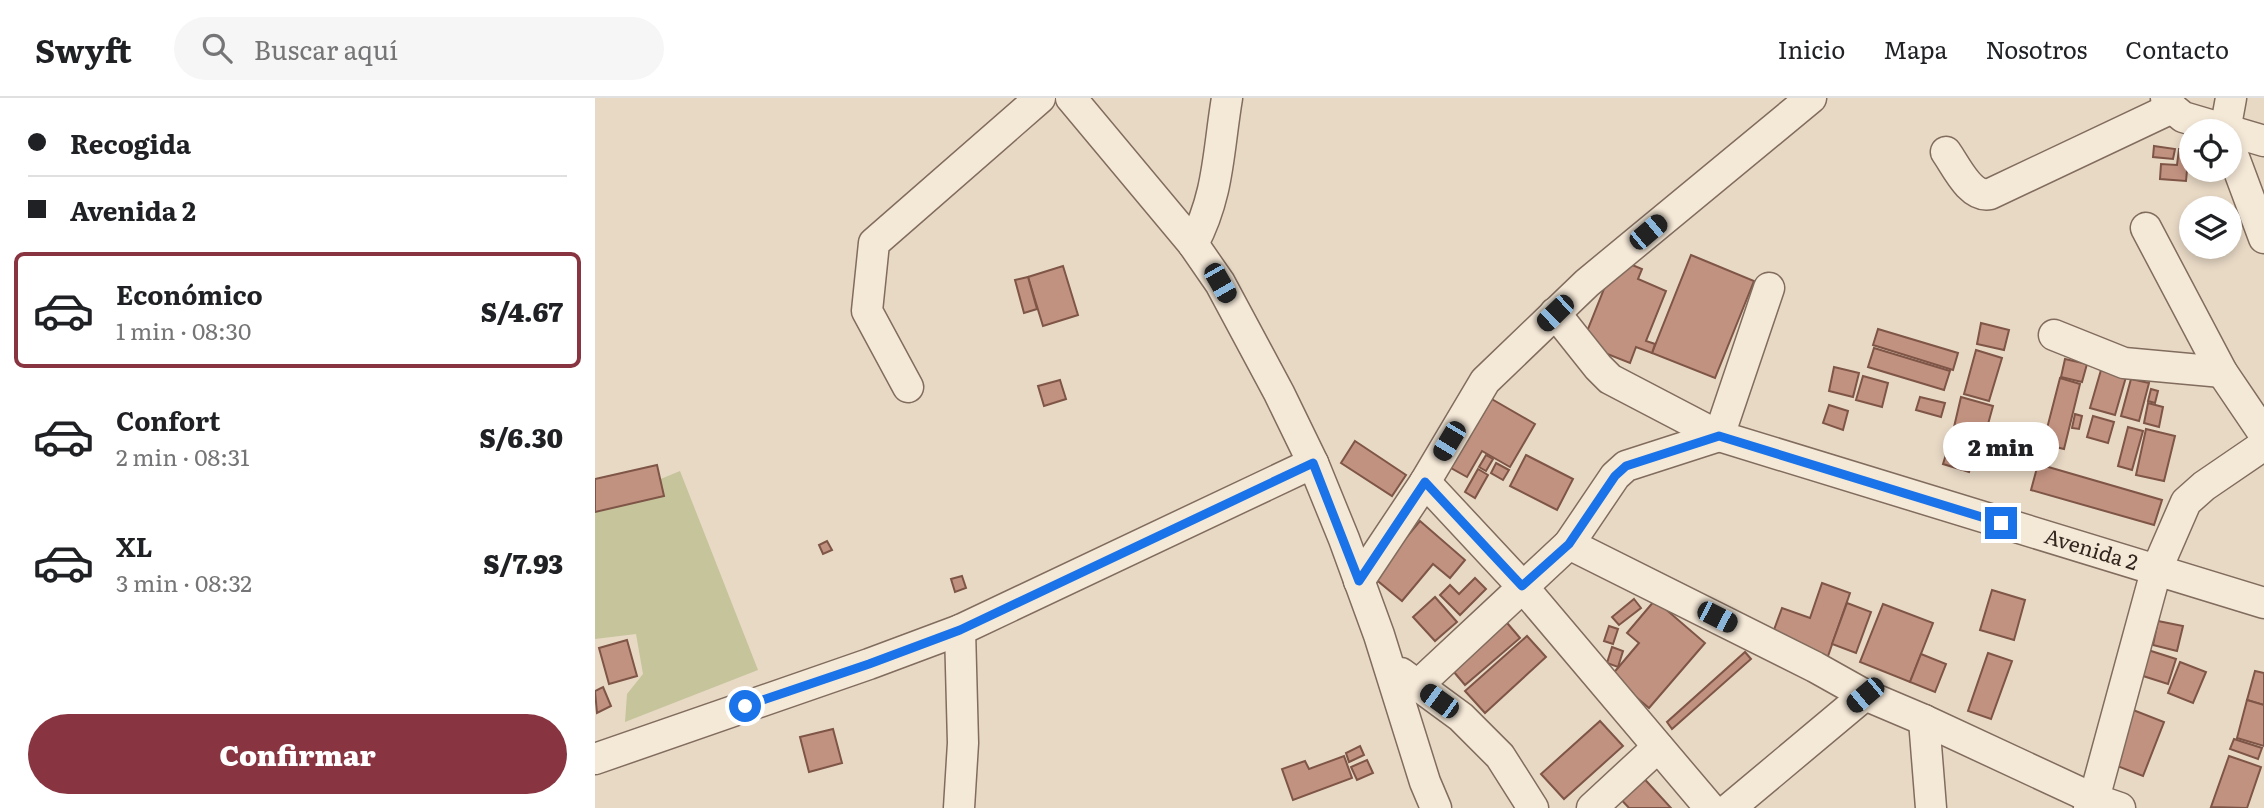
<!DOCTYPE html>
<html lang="es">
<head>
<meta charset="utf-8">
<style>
	body { margin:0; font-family:Literata,serif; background:#f6f6f6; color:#202124; height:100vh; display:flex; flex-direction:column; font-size:26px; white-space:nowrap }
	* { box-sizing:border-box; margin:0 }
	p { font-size:23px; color:#757577 }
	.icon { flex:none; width:38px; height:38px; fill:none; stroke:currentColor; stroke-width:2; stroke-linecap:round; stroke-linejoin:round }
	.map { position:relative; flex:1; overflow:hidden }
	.side { display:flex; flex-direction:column; background:#fff; width:595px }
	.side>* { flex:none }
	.guide { display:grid; align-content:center; height:154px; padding:0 28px; background:#fff }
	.tools { position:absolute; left:1584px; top:21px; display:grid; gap:14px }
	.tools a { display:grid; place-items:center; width:63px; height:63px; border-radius:50%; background:#fff; box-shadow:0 4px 10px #0003; font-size:35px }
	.end { position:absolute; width:32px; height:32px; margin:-16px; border:9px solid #1a73e8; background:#fff; box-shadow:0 0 0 4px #fff }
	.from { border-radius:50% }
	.bubble { position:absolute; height:49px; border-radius:24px; background:#fff; box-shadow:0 4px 10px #0003; font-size:23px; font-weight:800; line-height:49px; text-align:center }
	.car { position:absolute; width:21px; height:42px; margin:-21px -10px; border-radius:9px; box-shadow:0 0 5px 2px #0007; background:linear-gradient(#222 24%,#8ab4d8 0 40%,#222 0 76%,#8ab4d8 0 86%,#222 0) }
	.guide b { display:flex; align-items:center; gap:24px; height:66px; font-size:26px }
	.guide b+b { border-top:2px solid #e0e0e0 }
	.guide i { width:18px; height:18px; background:#202124 }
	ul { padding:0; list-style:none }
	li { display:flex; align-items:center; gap:21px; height:116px; margin:0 14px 10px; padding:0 14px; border:4px solid transparent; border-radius:10px }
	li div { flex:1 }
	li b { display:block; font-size:26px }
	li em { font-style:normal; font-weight:800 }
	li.on { border-color:#893541 }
	li>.icon { width:63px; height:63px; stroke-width:1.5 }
	.button { display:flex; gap:14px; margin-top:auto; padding:14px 28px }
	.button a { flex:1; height:80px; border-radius:42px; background:#893541; color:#fff; font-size:28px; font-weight:800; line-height:80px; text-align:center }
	header { display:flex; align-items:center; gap:42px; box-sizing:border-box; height:98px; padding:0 35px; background:#fff; border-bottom:2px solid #e0e0e0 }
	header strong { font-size:33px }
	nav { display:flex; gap:38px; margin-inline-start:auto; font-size:24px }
	.search { width:490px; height:63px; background:#f6f6f6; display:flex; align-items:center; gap:18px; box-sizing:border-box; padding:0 24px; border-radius:38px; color:#757577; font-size:26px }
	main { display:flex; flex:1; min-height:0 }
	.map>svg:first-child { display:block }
</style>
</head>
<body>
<header>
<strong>Swyft</strong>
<div class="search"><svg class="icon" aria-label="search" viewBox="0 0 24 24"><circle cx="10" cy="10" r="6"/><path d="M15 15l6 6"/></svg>Buscar aquí</div>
<nav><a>Inicio</a><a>Mapa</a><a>Nosotros</a><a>Contacto</a></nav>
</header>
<main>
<section class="side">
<div class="guide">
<b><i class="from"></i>Recogida</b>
<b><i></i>Avenida 2</b>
</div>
<ul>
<li class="on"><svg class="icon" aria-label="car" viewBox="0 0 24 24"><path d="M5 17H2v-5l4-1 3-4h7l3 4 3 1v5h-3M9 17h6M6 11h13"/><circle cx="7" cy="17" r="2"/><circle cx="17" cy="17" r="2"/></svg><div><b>Económico</b><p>1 min · 08:30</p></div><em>S/4.67</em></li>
<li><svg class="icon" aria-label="car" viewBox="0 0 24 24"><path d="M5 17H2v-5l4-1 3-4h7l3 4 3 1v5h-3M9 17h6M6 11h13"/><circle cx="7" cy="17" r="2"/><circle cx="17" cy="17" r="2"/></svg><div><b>Confort</b><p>2 min · 08:31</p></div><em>S/6.30</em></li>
<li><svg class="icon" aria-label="car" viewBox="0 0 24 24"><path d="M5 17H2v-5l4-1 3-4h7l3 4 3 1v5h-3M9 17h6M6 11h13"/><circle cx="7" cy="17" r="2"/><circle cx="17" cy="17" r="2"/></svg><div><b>XL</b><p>3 min · 08:32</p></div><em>S/7.93</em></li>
</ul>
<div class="button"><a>Confirmar</a></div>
</section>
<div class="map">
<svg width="1669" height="710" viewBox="0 0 1669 710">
	<rect width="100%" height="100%" fill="#e8d9c5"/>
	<!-- green -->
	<path fill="#c5c49b" d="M85 373 163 572 30 624 32 596 48 576 41 536 0 541V408Z"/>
	<!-- building -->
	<g fill="#c29280" stroke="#7e5546" stroke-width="2">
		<path d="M1559 48 1580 51 1578 61 1558 59Z"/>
		<path d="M1584 51 1594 52 1591 83 1565 81 1566 66 1582 67Z"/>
		<path d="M1096 157 1159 183 1120 280 1057 255Z"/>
		<path d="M1030 164 1047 171 1043 181 1071 193 1051 243 1060 246 1057 255 1041 249 1035 265 987 246 1017 171Z"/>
		<path d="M468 168 483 217 448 228 433 179Z"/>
		<path d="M433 179 442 211 429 215 420 182Z"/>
		<path d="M1386 225 1414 232 1409 252 1382 246Z"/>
		<path d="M1283 231 1363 255 1358 272 1278 247Z"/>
		<path d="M1279 250 1355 273 1349 292 1273 269Z"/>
		<path d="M1381 252 1407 260 1394 303 1369 296Z"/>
		<path d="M1470 261 1492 266 1487 284 1466 279Z"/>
		<path d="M1239 269 1264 275 1258 299 1234 293Z"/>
		<path d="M1506 272 1531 279 1520 317 1495 310Z"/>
		<path d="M1268 278 1293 285 1287 309 1261 302Z"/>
		<path d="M1465 280 1485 286 1469 351 1448 346Z"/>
		<path d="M1536 281 1554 285 1544 323 1526 318Z"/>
		<path d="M465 282 471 301 449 308 443 288Z"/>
		<path d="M1556 291 1563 293 1560 305 1553 303Z"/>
		<path d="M888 296 940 326 915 369 887 353 872 379 849 366Z"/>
		<path d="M1325 299 1350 305 1346 319 1321 312Z"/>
		<path d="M1366 299 1398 308 1390 337 1359 329Z"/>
		<path d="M1553 305 1568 309 1564 329 1549 325Z"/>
		<path d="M1234 307 1253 313 1248 332 1228 325Z"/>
		<path d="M1480 316 1487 318 1484 331 1477 330Z"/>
		<path d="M1498 318 1519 324 1513 345 1492 339Z"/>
		<path d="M1533 329 1548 333 1537 372 1523 368Z"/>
		<path d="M1551 331 1580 338 1569 383 1541 377Z"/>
		<path d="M1357 337 1382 345 1374 374 1348 366Z"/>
		<path d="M760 343 811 377 797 398 746 365Z"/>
		<path d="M891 357 898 361 891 373 884 369Z"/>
		<path d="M931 357 978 381 962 412 915 388Z"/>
		<path d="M901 365 914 372 908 382 896 375Z"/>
		<path d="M1443 366 1567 402 1559 427 1436 392Z"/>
		<path d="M62 367 69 398 0 414V381Z"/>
		<path d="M883 371 893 377 880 400 870 394Z"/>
		<path d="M825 423 870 462 855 480 838 466 807 503 778 479Z"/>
		<path d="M232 443 237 452 228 456 224 447Z"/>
		<path d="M367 478 371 490 360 494 356 481Z"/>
		<path d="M880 480 891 491 865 517 845 497 855 487 864 496Z"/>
		<path d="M1227 485 1255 495 1232 561 1176 540 1187 510 1215 520Z"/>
		<path d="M1397 492 1430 502 1419 542 1385 532Z"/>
		<path d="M840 499 862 524 840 543 818 519Z"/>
		<path d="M1039 501 1046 510 1024 527 1017 519Z"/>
		<path d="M1060 502 1110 545 1054 610 1016 578 1044 545 1032 535Z"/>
		<path d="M1252 505 1276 514 1261 555 1237 546Z"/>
		<path d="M1288 506 1338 525 1315 584 1265 564Z"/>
		<path d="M907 519 925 540 870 587 853 567Z"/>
		<path d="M1563 523 1588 528 1582 553 1558 547Z"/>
		<path d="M1014 528 1023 531 1018 546 1009 543Z"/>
		<path d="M932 538 951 559 890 615 870 593Z"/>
		<path d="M32 542 42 578 14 586 4 550Z"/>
		<path d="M1017 549 1028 553 1023 569 1012 565Z"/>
		<path d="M1553 552 1581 561 1573 586 1545 577Z"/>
		<path d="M1150 554 1156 561 1077 631 1072 624Z"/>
		<path d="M1393 555 1417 563 1396 621 1373 613Z"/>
		<path d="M1326 556 1351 566 1340 594 1315 584Z"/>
		<path d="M1585 564 1611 574 1598 605 1573 595Z"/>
		<path d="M1660 573 1669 575V607L1652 602Z"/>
		<path d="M8 589 16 608 2 615 0 593Z"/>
		<path d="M1652 602 1669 607V648L1642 640Z"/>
		<path d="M1533 610 1569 624 1548 678 1512 664Z"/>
		<path d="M1005 623 1028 648 969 701 946 676Z"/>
		<path d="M238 631 247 665 214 674 205 639Z"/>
		<path d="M1639 641 1667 650 1663 661 1635 651Z"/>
		<path d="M765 648 769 657 754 664 751 655Z"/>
		<path d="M749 658 757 680 698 702 687 671 710 663 714 671Z"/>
		<path d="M1634 658 1666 669 1652 710 1616 709Z"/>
		<path d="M772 662 778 675 762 682 756 669Z"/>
		<path d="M1044 675 1076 710H1034L1021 696Z"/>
	</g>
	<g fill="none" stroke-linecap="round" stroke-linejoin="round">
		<!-- minor casing -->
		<g stroke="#816c5d" stroke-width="33">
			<g id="minor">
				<path d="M476 0 598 146 625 185 684 295 718 365 749 441 784 537 830 684 841 710"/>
				<path d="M1571 0 1577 10 1588 19 1669 43"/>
				<path d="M1630 33 1636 0"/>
				<path d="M1634 46 1669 140"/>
				<path d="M1351 54C1361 68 1375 100 1395 96L1577 10"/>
				<path d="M1551 130 1627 274 1669 336"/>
				<path d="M598 146C624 97 623 54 632 0"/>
				<path id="s1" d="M960 215 1003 269 1015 281 1124 338 1669 505"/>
				<path d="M1459 237 1529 265 1627 274"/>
				<path d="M313 289 272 213 279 145 445 0"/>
				<path d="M830 384 927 488 1115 710"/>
				<path d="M974 446 1220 569 1270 597 1329 622 1499 701 1525 710"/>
				<path d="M764 483 830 384 890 283 992 185 1216 0"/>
				<path d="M806 575 866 619 905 658 938 710"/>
				<path d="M823 587 974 446 1020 378 1031 368 1124 338 1174 190"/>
				<path d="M1329 622 1336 710"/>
				<path d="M0 661 274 566 365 532 718 365"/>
				<path d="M364 710 368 645 365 532"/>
				<path d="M997 710 1063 649"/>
				<path d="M1135 710 1270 597"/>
				<path d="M1494 710 1499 701 1561 473 1591 404 1609 388 1669 347"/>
			</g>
		</g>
		<!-- minor -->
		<use href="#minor" stroke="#f4e8d7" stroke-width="30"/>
	</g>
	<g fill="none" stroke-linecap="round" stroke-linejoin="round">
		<!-- route -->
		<path stroke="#1a73e8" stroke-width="9" d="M150 608 274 566 365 532 718 365 764 483 830 384 927 488 974 446 1020 378 1031 368 1124 338 1406 425"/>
	</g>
	<g text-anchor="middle" stroke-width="5" stroke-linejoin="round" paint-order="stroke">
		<!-- street labels -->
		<g font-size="21" fill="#33261f" stroke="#f1e5d4">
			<text dy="7" stroke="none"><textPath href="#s1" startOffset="598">Avenida 2</textPath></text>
		</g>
	</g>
</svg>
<div class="tools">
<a><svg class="icon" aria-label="locate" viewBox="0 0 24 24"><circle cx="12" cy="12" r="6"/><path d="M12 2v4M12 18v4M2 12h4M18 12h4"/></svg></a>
<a><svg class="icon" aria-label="layers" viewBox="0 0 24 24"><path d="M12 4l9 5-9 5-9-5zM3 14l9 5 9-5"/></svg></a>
</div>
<i class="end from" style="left:150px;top:608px"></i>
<i class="end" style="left:1406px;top:425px"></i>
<div class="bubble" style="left:1348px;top:324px;width:116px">2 min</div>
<i class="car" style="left:1053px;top:134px;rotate:50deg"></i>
<i class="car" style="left:625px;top:185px;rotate:150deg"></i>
<i class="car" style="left:960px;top:215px;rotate:226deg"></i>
<i class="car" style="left:854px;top:343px;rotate:211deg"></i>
<i class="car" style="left:1122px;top:519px;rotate:117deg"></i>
<i class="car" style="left:1270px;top:597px;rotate:230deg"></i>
<i class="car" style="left:844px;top:603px;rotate:306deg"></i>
</div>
</main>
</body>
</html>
